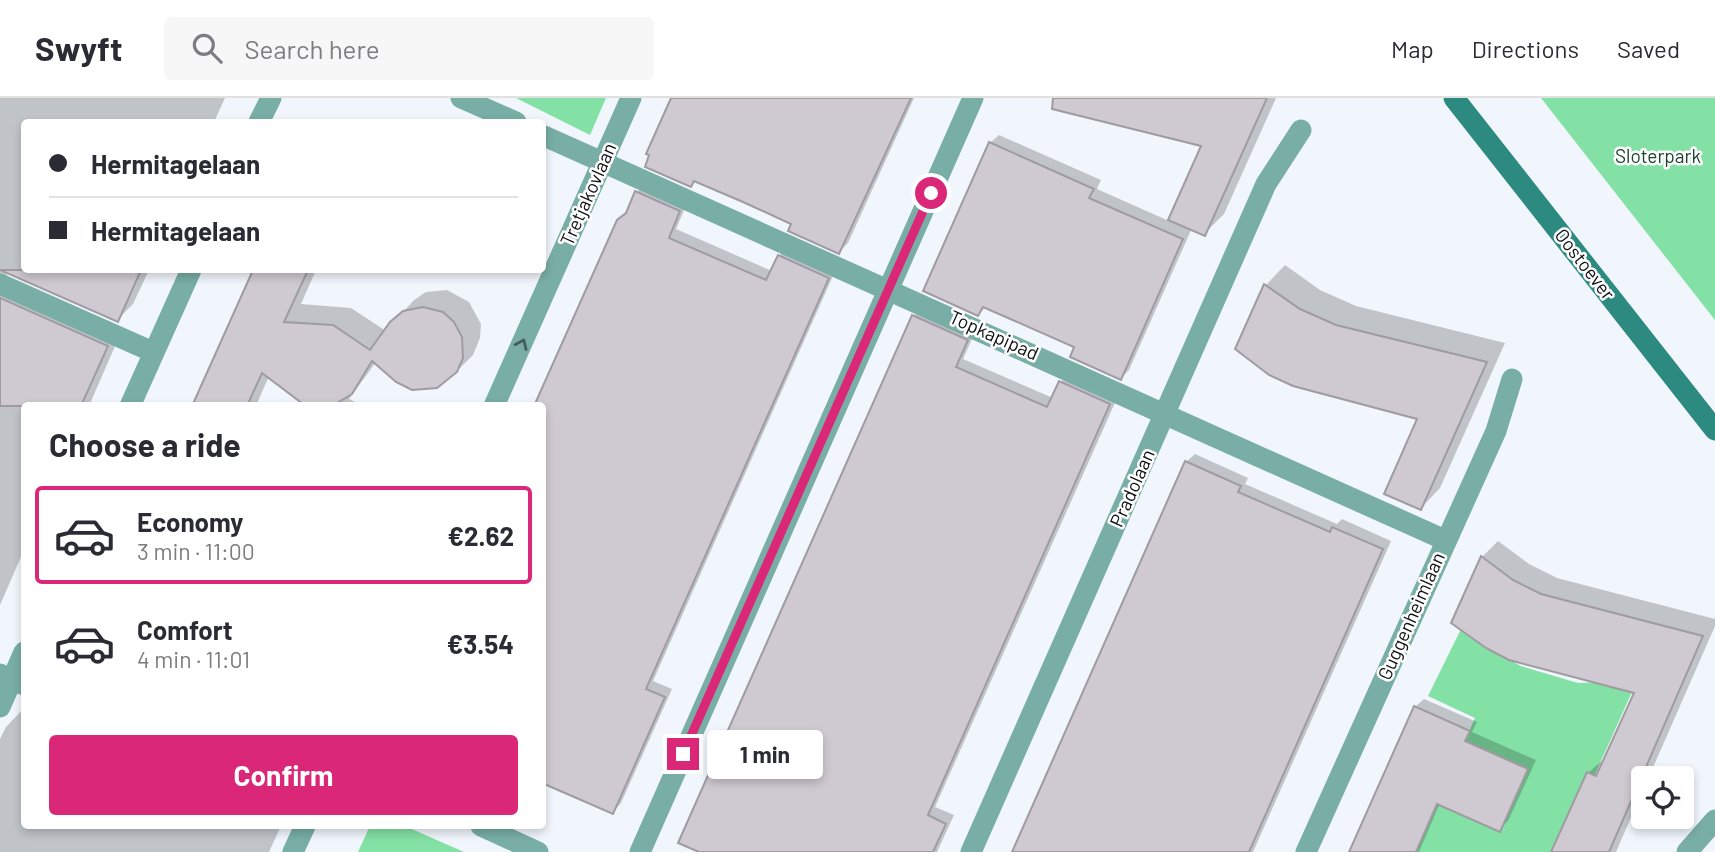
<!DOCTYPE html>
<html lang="en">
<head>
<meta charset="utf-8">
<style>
	body { margin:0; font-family:Barlow,sans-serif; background:#f7f7f7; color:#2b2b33; height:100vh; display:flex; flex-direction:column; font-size:26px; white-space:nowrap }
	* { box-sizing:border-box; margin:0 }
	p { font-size:23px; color:#7c7c81 }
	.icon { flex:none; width:38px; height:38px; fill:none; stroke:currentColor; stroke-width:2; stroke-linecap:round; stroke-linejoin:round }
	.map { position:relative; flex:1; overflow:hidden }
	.details { position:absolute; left:21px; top:304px; width:525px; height:427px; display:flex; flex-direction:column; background:#fff; border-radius:7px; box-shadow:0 4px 10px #0003 }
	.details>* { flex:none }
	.top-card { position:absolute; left:21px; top:21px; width:525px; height:154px; border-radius:7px; box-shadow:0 4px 10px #0003; display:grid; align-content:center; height:154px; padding:0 28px; background:#fff }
	.buttons { position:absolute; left:1631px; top:668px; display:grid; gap:14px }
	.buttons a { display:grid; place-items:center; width:63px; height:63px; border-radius:7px; background:#fff; box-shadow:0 4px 10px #0003; font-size:35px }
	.end { position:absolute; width:32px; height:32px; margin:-16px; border:9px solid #db2777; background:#fff; box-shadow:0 0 0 4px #fff }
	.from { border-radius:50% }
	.bubble { position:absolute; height:49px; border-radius:7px; background:#fff; box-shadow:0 4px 10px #0003; font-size:23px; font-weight:700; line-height:49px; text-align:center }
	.top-card b { display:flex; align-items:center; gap:24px; height:66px; font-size:26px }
	.top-card b+b { border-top:2px solid #e1e1e2 }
	.top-card i { width:18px; height:18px; background:#2b2b33 }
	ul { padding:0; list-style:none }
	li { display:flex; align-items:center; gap:21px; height:98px; margin:0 14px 10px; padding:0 14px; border:4px solid transparent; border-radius:7px }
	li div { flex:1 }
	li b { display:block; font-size:26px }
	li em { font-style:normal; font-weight:700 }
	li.selected { border-color:#db2777 }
	li>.icon { width:63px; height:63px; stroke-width:1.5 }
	h2 { padding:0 28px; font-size:32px; line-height:84px }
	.primary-button { display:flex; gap:14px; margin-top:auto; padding:14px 28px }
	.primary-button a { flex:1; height:80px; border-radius:7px; background:#db2777; color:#fff; font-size:28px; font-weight:700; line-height:80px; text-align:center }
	header { display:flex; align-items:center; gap:42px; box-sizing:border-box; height:98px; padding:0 35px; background:#fff; border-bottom:2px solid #e1e1e2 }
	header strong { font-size:33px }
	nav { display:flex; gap:38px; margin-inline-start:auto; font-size:24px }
	.search { width:490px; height:63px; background:#f7f7f7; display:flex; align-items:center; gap:18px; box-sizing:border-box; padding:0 24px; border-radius:7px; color:#7c7c81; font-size:26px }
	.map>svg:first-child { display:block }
</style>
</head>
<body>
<header>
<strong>Swyft</strong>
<div class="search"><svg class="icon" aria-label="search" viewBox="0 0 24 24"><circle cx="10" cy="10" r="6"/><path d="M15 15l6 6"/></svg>Search here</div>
<nav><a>Map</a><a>Directions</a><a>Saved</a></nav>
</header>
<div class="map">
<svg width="1715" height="754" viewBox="0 0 1715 754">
	<rect width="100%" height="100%" fill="#f1f6fc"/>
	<!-- green -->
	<g fill="#84e1a5">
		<path d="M516 0H606L590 37Z"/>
		<path d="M1541 0H1715V222Z"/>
		<path d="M1464 525 1487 550 1521 568 1578 585 1605 584 1632 594 1560 754H1415L1475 620 1428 598Z"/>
		<path d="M370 728H405L464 754H358Z"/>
	</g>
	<!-- shadow -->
	<g fill="#0003">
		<path d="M0 0H225L214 24H24V172H149L133 206 117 222 2 171 11 182 122 232 89 308H24V452L0 507Z"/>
		<path d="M673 0H914L848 145 839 154 793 125 696 82 691 87Z"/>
		<path d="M1053 0H1276L1224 116 1204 136 1192 130 1129 272 1121 280 1077 248 986 208 978 216 990 45 999 37 1101 82 1097 91 1169 123 1204 47 1084 16Z"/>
		<path d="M645 86 687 105 676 131 772 173 779 158 787 150 836 171 653 583 672 591 621 705 613 714 542 308H536L637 94Z"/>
		<path d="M1285 167 1320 192 1356 208 1505 245 1440 390 1421 410 1420 320 1237 250 1266 187Z"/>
		<path d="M255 172H316L301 206 351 210 386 233 414 202 426 194 447 192 469 204 481 226 480 240 473 257 454 276 443 286 427 291 402 286 376 264 349 301 363 308H317L304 304 269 278 256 308H194Z"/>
		<path d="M922 210 975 234 963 261 1053 300 1061 284 1069 276 1118 298 935 709 954 717 937 754H703L914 218Z"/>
		<path d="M1195 356 1248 380 1245 386 1337 426 1342 421 1391 443 1253 754H1013L1186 364Z"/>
		<path d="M1498 443 1529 466 1557 480 1715 521V528L1648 681H1643V692L1616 754H1553L1588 675 1606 659 1636 593 1453 524 1482 459Z"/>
		<path d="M1424 601 1477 624 1472 634 1536 662 1508 723 1499 732 1440 705 1419 754H1351L1415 609Z"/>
		<path d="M24 610V728H281L269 754H0V641L6 629Z"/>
	</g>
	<!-- building -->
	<g fill="#cfcad1" stroke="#9f9ba1" stroke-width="2">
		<path d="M671 0H911L839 156 788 133 791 126 743 104 694 83 691 89 645 69 649 57 646 56Z"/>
		<path d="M1053 0H1267L1205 138 1168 122 1201 48 1052 11Z"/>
		<path d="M989 44 1094 91 1089 100 1183 141 1121 282 1070 259 1074 249 983 209 978 218 923 193Z"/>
		<path d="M635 93 680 113 669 140 766 182 778 157 829 180 646 591 665 599 613 716 542 685V308H534L617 122 626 115Z"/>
		<path d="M0 172H141L118 224Z"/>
		<path d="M253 172H308L284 224 333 227 370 252 390 224 403 213 423 209 443 214 454 224 462 239 463 260 457 274 437 290 412 292 396 284 372 263 352 296 332 308 303 306 262 275 247 308H192Z"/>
		<path d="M1264 186 1300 211 1336 227 1487 264 1421 412 1384 396 1417 321 1293 288 1269 277 1235 251Z"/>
		<path d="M0 200 108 248 81 308H0Z"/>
		<path d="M912 217 968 242 956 269 1047 309 1059 283 1110 306 928 717 946 726 933 754H699L678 745Z"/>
		<path d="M1185 363 1241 388 1238 394 1330 434 1332 429 1383 451 1323 587 1249 754H1012Z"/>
		<path d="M1481 458 1513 482 1541 496 1703 538 1609 754H1551L1587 674 1596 678 1634 595 1509 562 1486 550 1451 525Z"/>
		<path d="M1414 608 1470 633 1465 643 1528 671 1500 734 1437 706 1416 754H1349Z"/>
	</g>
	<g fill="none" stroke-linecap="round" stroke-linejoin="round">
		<!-- pedestrian -->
		<g stroke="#78aea6" stroke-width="21">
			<path d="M461 0 516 24"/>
			<path d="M542 37 1445 442"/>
			<path d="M0 186 153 254"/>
			<path d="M0 576 24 587"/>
		</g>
		<!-- minor -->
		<g stroke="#78aea6" stroke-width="21">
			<path d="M259 24 271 0"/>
			<path d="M130 308 191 172"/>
			<path d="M494 308 631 0"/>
			<path d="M0 609 24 554"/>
			<path d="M481 728 538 754"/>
			<path d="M293 754 305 728"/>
			<path d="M640 754 973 0"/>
			<path d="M971 754 1266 86 1301 32"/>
			<path d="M1306 754 1496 333 1512 281"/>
			<path d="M1687 754 1715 722"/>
		</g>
		<!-- secondary -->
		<path stroke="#2c8a80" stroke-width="21" d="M1454 0 1715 332"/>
	</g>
	<!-- one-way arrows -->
	<defs><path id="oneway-chevron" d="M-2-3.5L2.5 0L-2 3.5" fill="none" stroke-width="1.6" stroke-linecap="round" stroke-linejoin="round" transform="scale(1.75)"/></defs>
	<use stroke="#435e5c" href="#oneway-chevron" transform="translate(522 246) rotate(-66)"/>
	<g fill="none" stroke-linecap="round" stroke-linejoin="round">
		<!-- route -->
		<path stroke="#db2777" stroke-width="9" d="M683 656 931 95"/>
	</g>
	<g text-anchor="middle" stroke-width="5" stroke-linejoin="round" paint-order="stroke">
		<!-- park labels -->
		<g font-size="19" fill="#1a432a" stroke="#fff">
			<text x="1658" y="65">Sloterpark</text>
		</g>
		<!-- street labels -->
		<g font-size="19" fill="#0e0f11" stroke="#fff">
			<text transform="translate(588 96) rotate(-66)" y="7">Tretjakovlaan</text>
			<text transform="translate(1585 166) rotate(52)" y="7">Oostoever</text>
			<text transform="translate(994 237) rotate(24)" y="7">Topkapipad</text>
			<text transform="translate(1132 390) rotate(-66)" y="7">Pradolaan</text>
			<text transform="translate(1411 518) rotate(-66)" y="7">Guggenheimlaan</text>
		</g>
	</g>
</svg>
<div class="buttons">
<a><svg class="icon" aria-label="locate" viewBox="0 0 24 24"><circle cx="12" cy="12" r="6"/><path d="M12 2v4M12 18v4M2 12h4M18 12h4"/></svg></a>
</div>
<i class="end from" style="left:931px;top:95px"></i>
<i class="end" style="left:683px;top:656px"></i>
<div class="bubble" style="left:707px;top:632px;width:116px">1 min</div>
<div class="top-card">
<b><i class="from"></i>Hermitagelaan</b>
<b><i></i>Hermitagelaan</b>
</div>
<section class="details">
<h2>Choose a ride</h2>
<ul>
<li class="selected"><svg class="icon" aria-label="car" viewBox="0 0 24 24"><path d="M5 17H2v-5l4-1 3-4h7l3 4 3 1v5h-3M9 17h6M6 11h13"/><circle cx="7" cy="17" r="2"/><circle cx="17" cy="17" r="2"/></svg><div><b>Economy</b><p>3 min · 11:00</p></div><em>€2.62</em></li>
<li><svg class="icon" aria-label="car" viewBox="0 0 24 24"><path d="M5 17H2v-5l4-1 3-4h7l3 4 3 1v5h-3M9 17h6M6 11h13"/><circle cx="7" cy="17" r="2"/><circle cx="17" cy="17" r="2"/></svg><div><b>Comfort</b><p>4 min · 11:01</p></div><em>€3.54</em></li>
</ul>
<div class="primary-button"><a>Confirm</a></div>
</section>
</div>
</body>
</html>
